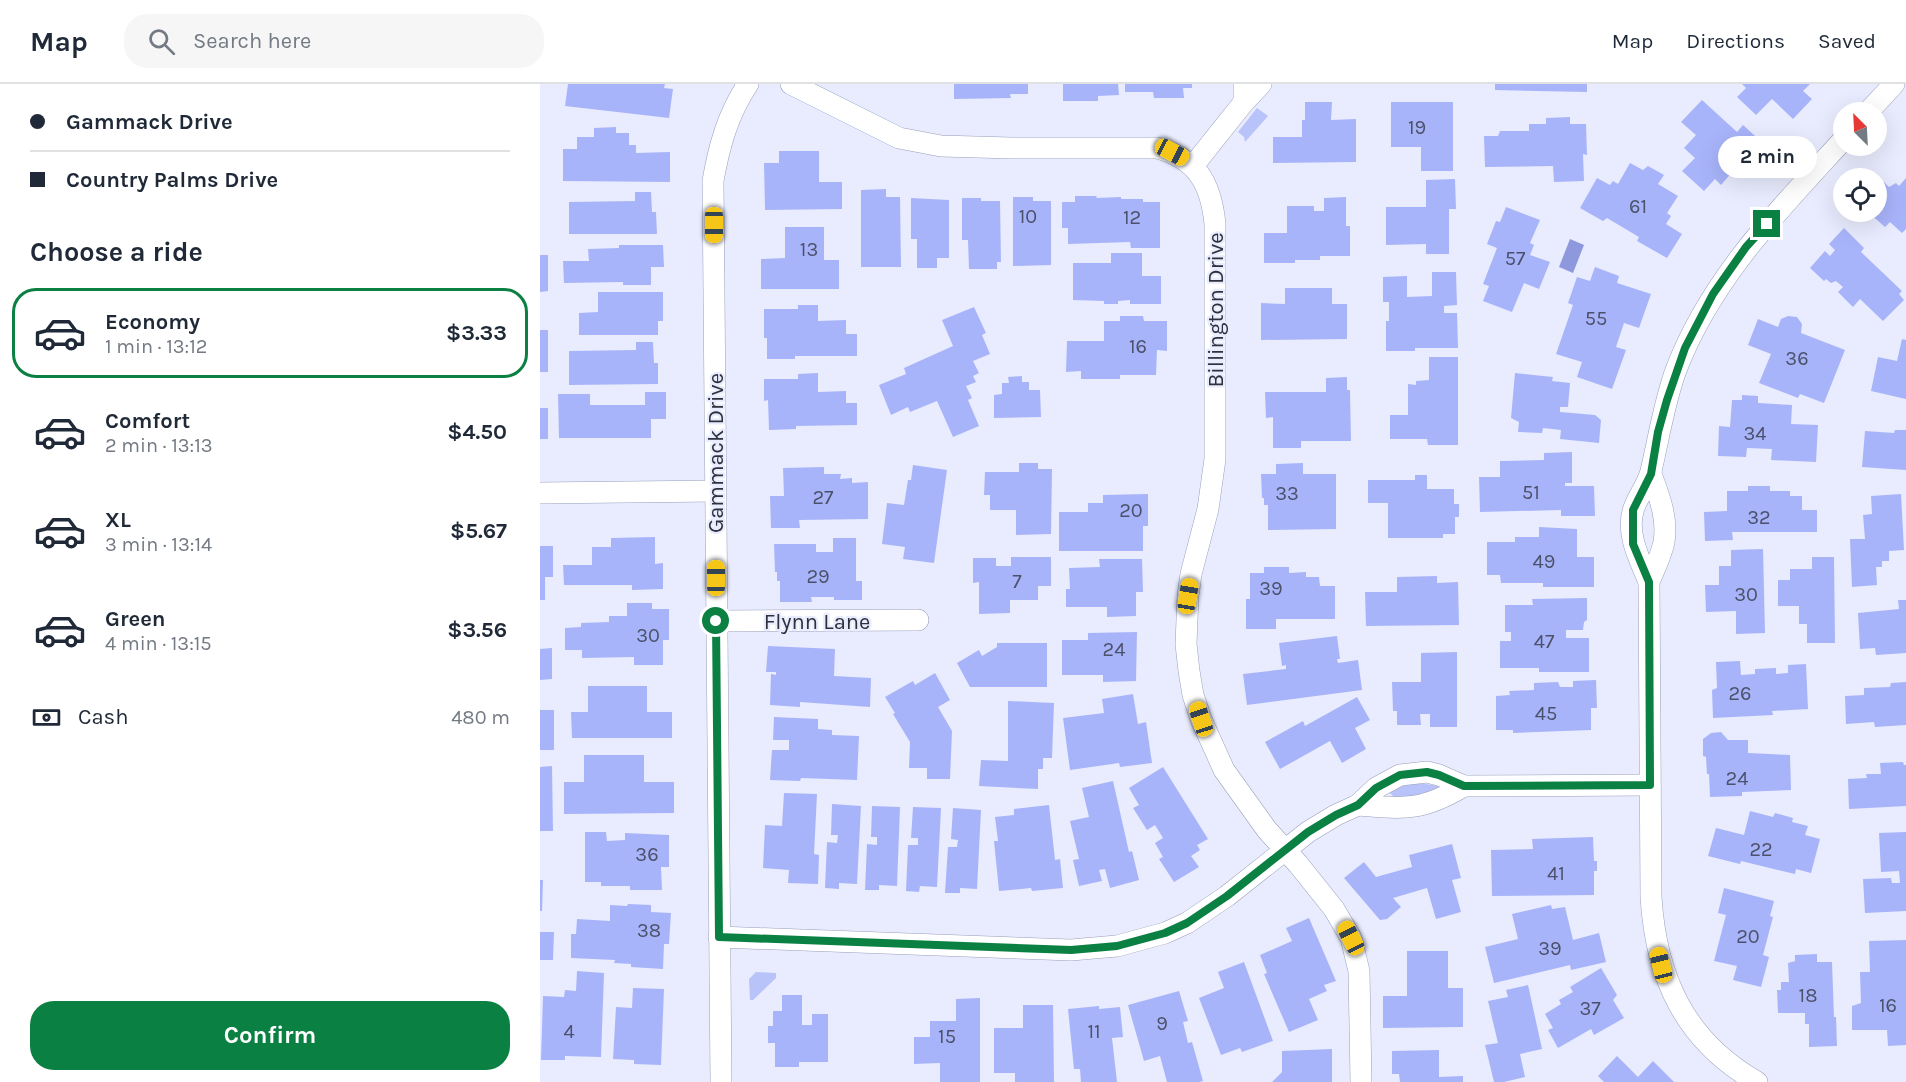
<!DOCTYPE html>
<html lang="en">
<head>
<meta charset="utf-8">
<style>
	body { margin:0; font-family:Karla,sans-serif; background:#f6f6f7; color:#1f2937; height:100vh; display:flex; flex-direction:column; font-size:22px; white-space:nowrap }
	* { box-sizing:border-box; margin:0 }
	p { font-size:20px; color:#747a83 }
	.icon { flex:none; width:33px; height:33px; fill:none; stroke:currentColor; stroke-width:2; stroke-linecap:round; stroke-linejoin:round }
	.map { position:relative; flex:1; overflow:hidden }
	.panel { display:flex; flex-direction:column; background:#fff; width:540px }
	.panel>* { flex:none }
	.banner { display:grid; align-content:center; height:132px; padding:0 30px; background:#fff }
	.needle { width:39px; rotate:336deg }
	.fabs { position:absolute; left:1293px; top:18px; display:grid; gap:12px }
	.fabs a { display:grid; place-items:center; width:54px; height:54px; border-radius:50%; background:#fff; box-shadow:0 6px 24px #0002; font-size:30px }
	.end { position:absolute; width:27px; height:27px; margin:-14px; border:8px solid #0b8043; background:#fff; box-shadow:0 0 0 3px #fff }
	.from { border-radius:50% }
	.bubble { position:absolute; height:42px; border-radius:21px; background:#fff; box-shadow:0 6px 24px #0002; font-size:20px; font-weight:700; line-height:42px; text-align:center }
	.car { position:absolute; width:18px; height:36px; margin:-18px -9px; border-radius:8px; box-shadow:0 0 4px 2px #0007; background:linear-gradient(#f5c518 24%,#345 0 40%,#f5c518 0 76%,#345 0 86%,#f5c518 0) }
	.banner b { display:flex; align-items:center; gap:21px; height:57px; font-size:22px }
	.banner b+b { border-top:2px solid #e0e1e3 }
	.banner i { width:15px; height:15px; background:#1f2937 }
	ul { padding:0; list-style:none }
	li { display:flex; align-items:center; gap:18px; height:90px; margin:0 12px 9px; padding:0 18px; border:3px solid transparent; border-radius:24px }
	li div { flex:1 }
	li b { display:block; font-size:22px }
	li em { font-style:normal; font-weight:700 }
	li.selected { border-color:#0b8043 }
	li>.icon { width:54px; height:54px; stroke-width:1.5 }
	h2 { padding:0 30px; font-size:27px; line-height:72px }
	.pay { display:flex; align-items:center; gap:15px; height:66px; padding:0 30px; font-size:22px }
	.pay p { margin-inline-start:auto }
	.button { display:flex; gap:12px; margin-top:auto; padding:12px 30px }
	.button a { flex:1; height:69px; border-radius:24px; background:#0b8043; color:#fff; font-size:24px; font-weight:700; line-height:69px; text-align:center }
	header { display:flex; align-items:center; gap:36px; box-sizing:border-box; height:84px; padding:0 30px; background:#fff; border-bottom:2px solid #e0e1e3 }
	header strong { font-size:28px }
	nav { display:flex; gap:33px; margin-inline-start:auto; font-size:21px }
	.search { width:420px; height:54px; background:#f6f6f7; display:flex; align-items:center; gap:15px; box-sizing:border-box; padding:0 21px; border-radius:24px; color:#747a83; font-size:22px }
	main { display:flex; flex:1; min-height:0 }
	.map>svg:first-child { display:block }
</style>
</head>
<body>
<header>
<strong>Map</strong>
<div class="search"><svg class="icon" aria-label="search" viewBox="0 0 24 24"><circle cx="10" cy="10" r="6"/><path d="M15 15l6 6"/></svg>Search here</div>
<nav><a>Map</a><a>Directions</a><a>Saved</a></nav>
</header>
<main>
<section class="panel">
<div class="banner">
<b><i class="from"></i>Gammack Drive</b>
<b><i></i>Country Palms Drive</b>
</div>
<h2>Choose a ride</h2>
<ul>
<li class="selected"><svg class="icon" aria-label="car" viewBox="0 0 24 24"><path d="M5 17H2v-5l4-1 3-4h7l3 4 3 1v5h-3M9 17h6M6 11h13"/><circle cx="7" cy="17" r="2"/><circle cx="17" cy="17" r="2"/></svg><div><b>Economy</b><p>1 min · 13:12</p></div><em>$3.33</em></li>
<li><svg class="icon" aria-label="car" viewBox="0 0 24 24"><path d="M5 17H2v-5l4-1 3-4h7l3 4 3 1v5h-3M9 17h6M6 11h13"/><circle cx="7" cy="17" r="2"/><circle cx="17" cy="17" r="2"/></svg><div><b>Comfort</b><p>2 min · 13:13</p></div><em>$4.50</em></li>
<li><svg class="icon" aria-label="car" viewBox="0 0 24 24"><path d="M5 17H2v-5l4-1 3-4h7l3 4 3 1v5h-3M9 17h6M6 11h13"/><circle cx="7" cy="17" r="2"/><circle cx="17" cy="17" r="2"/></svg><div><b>XL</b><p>3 min · 13:14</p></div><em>$5.67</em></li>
<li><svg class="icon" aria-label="car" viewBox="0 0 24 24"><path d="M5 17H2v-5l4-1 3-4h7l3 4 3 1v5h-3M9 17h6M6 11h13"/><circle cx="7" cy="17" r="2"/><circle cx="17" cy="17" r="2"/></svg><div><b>Green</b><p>4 min · 13:15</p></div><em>$3.56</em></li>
</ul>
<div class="pay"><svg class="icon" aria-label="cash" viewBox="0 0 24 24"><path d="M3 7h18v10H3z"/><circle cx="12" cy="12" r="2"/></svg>Cash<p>480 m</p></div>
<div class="button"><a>Confirm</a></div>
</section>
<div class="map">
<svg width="1366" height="998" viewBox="0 0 1366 998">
	<rect width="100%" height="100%" fill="#e8ecfe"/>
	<!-- green -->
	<g fill="#b8c3fa">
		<path d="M717 24 728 32 705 58 704 53 698 48Z"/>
		<path d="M880 699 898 702V704L885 712 854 713 850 709C857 702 870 700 880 699Z"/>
		<path d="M216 888 236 889V894L213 916H210L209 895Z"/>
	</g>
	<!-- water -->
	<path fill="#8d98dd" d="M1030 155 1044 161 1033 189 1019 183Z"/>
	<!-- building -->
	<g fill="#a8b4fa">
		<path d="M28 0H125L124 4 133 5 129 34 25 22Z"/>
		<path d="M414 0H488V10H470L471 14 414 15Z"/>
		<path d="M523 0H578L579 11 558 12V17H523Z"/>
		<path d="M585 0H652V4H643L644 14H614L613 8H585Z"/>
		<path d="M955 0H1047V8L955 6Z"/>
		<path d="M1202 0H1270L1263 7 1272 15 1253 35 1232 15 1216 31 1197 13 1206 4Z"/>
		<path d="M1162 16 1197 48 1203 41 1226 62 1205 85 1199 80 1181 101 1175 95 1164 107 1142 87 1155 74 1144 64 1156 51 1141 38Z"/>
		<path d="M765 18H792L791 36 816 35V78L733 79V53H762V36H765Z"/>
		<path d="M851 18H913V87H881V63H851Z"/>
		<path d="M1030 33V40H1046L1047 71 1043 70 1044 97 1014 98 1013 82 945 83 944 52H958L960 47H989V40H1006V34Z"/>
		<path d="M76 43V49H89V61H96V69L130 68V98L23 97V65H37V53H54V44Z"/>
		<path d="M239 67H279V98H302V125L225 126 224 79H239Z"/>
		<path d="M1090 79 1103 86 1108 82 1124 91 1118 100 1138 112 1127 129 1131 132 1126 140 1142 150 1127 174 1097 157 1099 153 1067 134 1063 137 1040 124 1057 94 1070 101 1073 97 1078 100Z"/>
		<path d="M1366 94V145L1362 149 1350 138 1345 143 1328 128H1336V106L1344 98 1349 103 1356 99 1359 102Z"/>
		<path d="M915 95 916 125H909V170H886V160L846 161V123H886V96Z"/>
		<path d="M346 105V113H360L361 183H321V106Z"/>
		<path d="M95 108H111L112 128H116L117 150H29V118L95 117Z"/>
		<path d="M535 112H557L556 114 581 113V115H603V118H620V164H591L590 158 528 160V144H522V118H535Z"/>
		<path d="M473 113H493V117H511V181L473 182Z"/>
		<path d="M806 113V142H810V172H780V176H755V179H724V149H747V122H774V127H784V114Z"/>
		<path d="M371 114 409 116V174H397V184H377V155H371Z"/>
		<path d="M422 114H441V117H460L461 178H457V185H429L428 156H422Z"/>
		<path d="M966 123 1000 136 990 159 994 161 990 171 1010 178 999 205 984 199 972 228 943 217 949 202 943 200 957 164 947 160 956 137 960 138Z"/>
		<path d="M245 143H284V176H299V205H221V175L245 174Z"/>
		<path d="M1304 144 1324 164 1321 168 1362 207 1359 210 1364 216 1343 237 1320 215 1313 223 1298 208 1303 203 1296 197 1291 199 1286 195 1284 197 1270 184 1285 167 1290 172 1295 166 1289 160Z"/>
		<path d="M79 161H123L124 183H111V201H83V198L24 199 23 177H49L48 165 79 164Z"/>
		<path d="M571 169H602V192H621V220H590V216L578 217V220H564V217L533 216V179H571Z"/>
		<path d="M0 171H8V207L0 208Z"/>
		<path d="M1055 183 1079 192 1077 199 1111 210 1099 244 1084 239 1076 263 1086 266 1072 305 1037 293 1042 278 1016 270 1033 221 1028 219 1037 193 1050 197Z"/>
		<path d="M892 188H916L917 221 904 222V229H917L918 264H875V267H846V237H849V218H843V193L867 192V213L892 212Z"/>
		<path d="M745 204H792V220H807V255L721 256V219L745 220Z"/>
		<path d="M58 208H123V237H118V251H39V229L58 228Z"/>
		<path d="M258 221H278V237L306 236V250H317V272H255V275H227V254H224V225H258Z"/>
		<path d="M434 223 446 249 442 251 450 270 433 277 439 289 433 292 436 298 426 302 432 314 428 316 439 342 413 353 397 317 370 328 368 323 351 331 339 301 366 290 364 284 413 262 402 236Z"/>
		<path d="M580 232H603L604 237H627V267L617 266 616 291H580V295H541V287L526 288 527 257H564V237H580Z"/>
		<path d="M1248 232 1257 233 1262 240 1261 249 1305 266 1284 319 1260 310 1258 314 1219 299 1231 270 1208 261 1218 235 1238 243 1241 235Z"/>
		<rect x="0" y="246" width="8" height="42"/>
		<path d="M1362 255 1366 256V315L1331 307 1338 273 1357 277Z"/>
		<path d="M96 258H113L114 279H118V300L29 301V267L96 266Z"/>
		<path d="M889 273H918V361H888L887 355H850V331H868V300L876 301V297L889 296Z"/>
		<path d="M278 289V308L306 307V319H317V341L256 342V345L229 346 228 316 224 317V295H258V290Z"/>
		<path d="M975 289 1013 293 1012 297 1030 299 1028 323H1020V328L1055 331 1061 336 1059 359 1020 355 1021 346 1003 344 1002 349 978 348 979 338 971 334Z"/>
		<path d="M482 292V298H489V306H500L501 333 454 334V311L462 310V299H469L468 293Z"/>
		<path d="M807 293V306H810L811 357H761V364H733V333L726 334 725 308H786V294Z"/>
		<path d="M105 308H126V335H111V354H19L18 310H50V321H105Z"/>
		<path d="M1202 311 1218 312V319L1252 321 1251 340 1278 341 1276 378 1231 376 1232 365 1207 364 1206 373 1178 372 1179 342 1190 343 1192 316H1202Z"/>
		<rect x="0" y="324" width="8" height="31"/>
		<path d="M1355 346H1366V386L1322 383 1325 347 1354 349Z"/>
		<path d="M1032 368V399H1025V402H1054L1055 432H1021V426L940 428 939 393H960V377L1004 376V369Z"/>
		<path d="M479 379H498V385H512L511 450 476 451V426H450V411H444L445 388H479Z"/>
		<path d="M763 379V390H796V445L728 446V421H724V414H722L721 390H736V380Z"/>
		<path d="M373 381 407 386 394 479 363 475 365 463 342 460 347 419 364 421 368 396H371Z"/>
		<path d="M284 383V390H301L300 395 312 394V399L328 398V435L259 436 260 444H231L230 412H244L243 384Z"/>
		<path d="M875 391H887V405H914V420H919V433H915V450H903V454H848V419H828V396H875Z"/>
		<path d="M1208 402H1230V407H1250V412H1262V426H1277V448H1192L1193 456 1165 457 1164 428 1187 427V407H1208Z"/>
		<path d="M608 410V442H603V467H519V428H548V419H563V411Z"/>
		<path d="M1361 410 1364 466 1349 467V477H1342V483H1336L1337 501 1312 503 1310 455H1325L1323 431 1332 430 1331 412Z"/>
		<path d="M999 443 1037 445V473H1054V503H1003V499H961L960 491H947V458H975V453H999Z"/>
		<path d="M115 453V480L123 479V505L92 506V501H24L23 481H52V463H71V454Z"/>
		<path d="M293 454H316V497H322V516H294V513H271L272 518H240V497H237V488H235L234 460H276V468H293Z"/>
		<path d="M0 462H13V493H5V516H0Z"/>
		<path d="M1223 465 1225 549 1196 550V527L1166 528 1165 501H1179V482H1191V466Z"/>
		<path d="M471 473H511V502H498V516H470V529L439 530V498L433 499V474H456V482H471Z"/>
		<path d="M1272 473H1294L1295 559H1267V540H1259V522H1238V496H1250V485H1272Z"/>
		<path d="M559 475H602L603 508H596V532L567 533V523H526V505H530L529 484 560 483Z"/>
		<path d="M724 483H749V489L766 488V493H779L780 502H795V535H736V545H706V515H710V489H724Z"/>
		<path d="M897 492V499L918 498 919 541 826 542 825 508H857V493Z"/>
		<path d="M1047 514V536L1044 538 1043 546H1026V554H1049V588H999V584H960V557H971V548H965V521H993L992 515Z"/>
		<path d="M1358 516H1366V569L1336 571 1335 564 1320 565 1318 529 1359 525Z"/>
		<path d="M87 519H112V525H129V556H123V581H94V573L42 574V566H25V544L41 543V539L69 538V532H87Z"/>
		<path d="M597 548 596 597 563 598V591H522V556H548V549Z"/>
		<path d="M797 552 800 575H797L798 579 818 576 822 606 707 621 703 590 746 585V581L742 582 739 559Z"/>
		<path d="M457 559H507V603H430L417 579 439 566 442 572 457 563Z"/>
		<path d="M228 562 295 565 294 592 331 594 330 623 260 618V623L230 621 231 590 236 591V588H226Z"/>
		<path d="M12 564V595L0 596V565Z"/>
		<path d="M917 568V643H890V630H880L881 641H857V627H853L852 598H881V569Z"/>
		<path d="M1200 577 1201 591 1215 590V585L1236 584V590L1248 589V581L1266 580 1268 625 1232 627 1233 631 1173 634 1172 606 1177 604 1176 578Z"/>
		<path d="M395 589 410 616 398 623 412 647 410 695H387V684H369L370 658 353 630 355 629 345 613 373 597 375 601Z"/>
		<path d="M1056 596 1057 624H1051V646L973 649V646H956V612L970 611 969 607 994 606V599L1018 598 1020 603H1033V597Z"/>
		<path d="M1366 598V641L1335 643 1334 638 1306 640 1305 612 1324 611V604L1350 603 1351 599Z"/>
		<path d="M48 602H107V628H132V654H32L31 628H48Z"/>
		<path d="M593 610 598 640 606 638 612 679 580 683 579 679 530 686 523 634 564 629 562 615Z"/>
		<path d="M817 613 830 636 815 644 826 665 802 679 790 657 740 685 725 658 763 637 765 642Z"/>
		<path d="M468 617 514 619 512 674H503V685H498V705L439 702 441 676 468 677Z"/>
		<rect x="0" y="626" width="14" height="40"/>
		<path d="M234 633 278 635V645L292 646V651L319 652 317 696 261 694 260 697 230 696 232 666H249V656H233Z"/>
		<path d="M1181 648 1188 656H1208V669L1250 671 1251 706 1202 708V712L1170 713 1169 690H1167L1166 673 1163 672V655L1171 649Z"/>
		<path d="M44 671H104V698H134V729L24 730V698H44Z"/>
		<path d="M1363 678 1364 681H1366V722L1309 725 1308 695 1327 694 1326 690H1341L1340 679Z"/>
		<path d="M12 682 13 747H0V683Z"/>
		<path d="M623 683 668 755 657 761 660 766 651 772 659 783 634 798 619 775 623 773 615 759 623 754 615 741 607 746 593 724 599 721 589 704Z"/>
		<path d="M573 697 589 768 592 767 599 796 570 804 565 785 559 786 562 797 539 802 533 776 539 775 530 737 549 733 542 704Z"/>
		<path d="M244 709 277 710 274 770 279 771 278 800 248 799 249 786 223 784 225 741 242 742Z"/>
		<path d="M292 720 321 722 317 800 299 799V805L285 804 287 758 297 759 298 751H291Z"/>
		<path d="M509 721 515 776 520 775 523 804 492 807 491 804 459 807 454 757H458L455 733 474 731V725Z"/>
		<path d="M332 722 360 723 357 802 339 801V806H325L327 760 337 761V753H331Z"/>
		<path d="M373 723 401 724 397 803 380 802 379 808 366 807 368 761H378V754H371Z"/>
		<path d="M413 724 441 726 437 805 420 804V809H405L408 763H417L418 756 411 755Z"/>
		<path d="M1210 727 1233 733 1235 729 1253 734 1252 738 1268 742 1265 751 1280 755 1271 789 1256 785 1255 790 1201 777 1200 780 1168 772 1176 744 1204 751Z"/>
		<path d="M45 748H66L67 757 85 756V749L129 751V783H121L122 806H90V802H61V798H45Z"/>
		<path d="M1366 748V827L1325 829 1323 795 1351 794 1352 799H1360L1359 787 1341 788 1339 749Z"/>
		<path d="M1053 753 1054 777H1057V787H1054V811L952 812 951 766 993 765 992 755Z"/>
		<path d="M912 760 921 794 912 796 921 828 896 835 887 804 853 814 861 823 847 835 840 836 804 794 824 778 836 793 872 783 869 771Z"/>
		<path d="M0 796H3L2 827H0Z"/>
		<path d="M1184 804 1234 817 1230 832 1233 833 1223 871 1229 873 1221 903 1193 896 1197 882 1174 877 1186 831 1178 829Z"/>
		<path d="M88 820 111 821V828L131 829 129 860H124L123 885 91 883V880L74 879 75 876 31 874V850H36L37 835 70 837V821L87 822Z"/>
		<path d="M1011 821 1012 825 1025 823 1033 856 1059 849 1066 878 1031 886 1030 881 954 899 945 863 978 855 972 830Z"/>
		<path d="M769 834 796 897 784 901 787 907 769 915 778 936 749 948 724 890 727 889 720 871 752 857 746 844Z"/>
		<path d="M0 848H14L13 876H0Z"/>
		<path d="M1366 856V961L1348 962 1347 946H1312V922L1321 919 1320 888H1330L1329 857Z"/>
		<path d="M867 867H908V904H923V943L843 944V912H867Z"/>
		<path d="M1277 870V878H1292L1294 933H1296L1297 962 1269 963V940H1265V929H1238L1237 906H1241V898H1249L1248 879 1255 877V871Z"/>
		<path d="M704 878 733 957 702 968 700 964 681 971 659 914 684 904 678 888Z"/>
		<path d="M1061 884 1077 911 1073 916 1084 934 1054 951 1051 945 1018 964 1008 946 1013 944 1005 930 1021 920 1019 916 1033 908 1030 903Z"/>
		<path d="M37 887 64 889 61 973 25 972V976H1L3 912 24 913 25 906 36 907Z"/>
		<path d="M988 901 1002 965 980 970 985 993 964 998H954L945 961 958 959 948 917 968 913 966 906Z"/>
		<path d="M93 904 124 905 121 981 94 980V976L73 975 76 923 92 924Z"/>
		<path d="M639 907 648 937 643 938 648 959 652 958 663 997 659 998H627L620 972 604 977 588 921Z"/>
		<path d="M242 911H262V941H272V930H288V978H259V983H235V959H228V942H233V927H242Z"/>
		<path d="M440 914V998H400V979L374 980V953H390V937H416V915Z"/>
		<path d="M483 921H513L514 998H475V989H454V944H483Z"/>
		<path d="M559 922V925L580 923 583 953 572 954 577 998H541L540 985H534L528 925Z"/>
		<path d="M792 965V998H732L742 988V967Z"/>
		<path d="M899 966V993L923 992V998H860L859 990H852V967Z"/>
		<path d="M1077 972 1098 993 1113 977 1134 998H1064L1058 992Z"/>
	</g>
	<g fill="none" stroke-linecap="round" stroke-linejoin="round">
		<!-- minor casing -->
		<g stroke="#999fbb" stroke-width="22">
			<g id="minor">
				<path d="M251 0 359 54 401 62 471 64H617C657 75 671 99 675 140V375L668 425 651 490 648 512 646 560 649 587 653 611 661 635 684 686 727 746 758 780 794 825 811 854 819 887 821 998"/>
				<path d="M704 0V18L721 0"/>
				<path d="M1328 28 1354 0"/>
				<path d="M653 82 704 18"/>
				<path d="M1111 390C1119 412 1128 434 1124 458 1121 472 1114 486 1109 498L1111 813C1116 894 1145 957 1217 998"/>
				<path d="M0 409 175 407"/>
				<path d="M1109 498C1100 476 1085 449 1094 424 1098 412 1108 400 1111 387 1119 353 1124 319 1136 286 1171 194 1239 126 1304 55"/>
				<path d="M176 537 378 536"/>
				<path d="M818 721C866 725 882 727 924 702"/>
				<path d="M179 853 531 866 577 862 625 849 647 839 687 812 768 748 796 731 818 721 836 704 860 691 887 688 899 691 924 702 1110 701"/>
				<path d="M181 998 173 97C179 62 188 30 208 0"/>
			</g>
		</g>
		<!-- minor -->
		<use href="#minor" stroke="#fff" stroke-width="21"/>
	</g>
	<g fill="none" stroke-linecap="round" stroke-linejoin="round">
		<!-- route -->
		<path stroke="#0b8043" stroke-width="8" d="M176 537 179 853 531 866 577 862 625 849 647 839 687 812 768 748 796 731 818 721 836 704 860 691 887 688 899 691 924 702 1110 701 1109 498 1093 460V426L1111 390 1118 348 1127 316 1145 264 1173 210 1206 163 1227 140"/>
	</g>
	<g text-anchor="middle" stroke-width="4.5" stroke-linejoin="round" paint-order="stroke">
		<!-- number labels -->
		<g font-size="20" fill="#4c516b">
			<text x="877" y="50">19</text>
			<text x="1098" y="129">61</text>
			<text x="488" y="139">10</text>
			<text x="592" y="140">12</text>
			<text x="269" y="172">13</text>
			<text x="975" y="181">57</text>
			<text x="1056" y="241">55</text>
			<text x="598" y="269">16</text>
			<text x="1257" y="281">36</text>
			<text x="1215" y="356">34</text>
			<text x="991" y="415">51</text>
			<text x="747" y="416">33</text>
			<text x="283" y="420">27</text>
			<text x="591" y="433">20</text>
			<text x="1219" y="440">32</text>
			<text x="1004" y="484">49</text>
			<text x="278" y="499">29</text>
			<text x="477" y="504">7</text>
			<text x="731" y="511">39</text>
			<text x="1206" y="517">30</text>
			<text x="108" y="558">30</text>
			<text x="1004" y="564">47</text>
			<text x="574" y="572">24</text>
			<text x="1200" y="616">26</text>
			<text x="1006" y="636">45</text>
			<text x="1197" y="701">24</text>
			<text x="1221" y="772">22</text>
			<text x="107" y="777">36</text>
			<text x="1016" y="796">41</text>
			<text x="109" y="853">38</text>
			<text x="1208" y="859">20</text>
			<text x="1010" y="871">39</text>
			<text x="1268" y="918">18</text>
			<text x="1348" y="928">16</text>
			<text x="1050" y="931">37</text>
			<text x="622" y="946">9</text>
			<text x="29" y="954">4</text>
			<text x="554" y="954">11</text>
			<text x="407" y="959">15</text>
		</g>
		<!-- street labels -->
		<g font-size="22" fill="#2e303b" stroke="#e8ecfe">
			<text transform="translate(675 226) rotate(-90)" y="8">Billington Drive</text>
			<text transform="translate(175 369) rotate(-90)" y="8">Gammack Drive</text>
			<text x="277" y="545">Flynn Lane</text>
		</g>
	</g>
</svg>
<div class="fabs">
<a><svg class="needle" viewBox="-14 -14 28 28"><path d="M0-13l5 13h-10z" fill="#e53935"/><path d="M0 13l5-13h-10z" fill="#747a83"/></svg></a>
<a><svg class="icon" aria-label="locate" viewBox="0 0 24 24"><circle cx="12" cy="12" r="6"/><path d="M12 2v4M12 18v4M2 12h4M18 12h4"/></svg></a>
</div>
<i class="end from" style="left:176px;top:537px"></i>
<i class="end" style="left:1227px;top:140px"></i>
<div class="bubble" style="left:1178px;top:52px;width:99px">2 min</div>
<i class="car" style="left:632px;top:68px;rotate:118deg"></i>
<i class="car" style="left:174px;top:141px;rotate:180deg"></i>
<i class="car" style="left:176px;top:494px;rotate:0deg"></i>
<i class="car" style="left:648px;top:512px;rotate:9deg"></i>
<i class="car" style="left:661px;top:635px;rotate:342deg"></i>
<i class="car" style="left:811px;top:854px;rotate:333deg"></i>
<i class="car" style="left:1121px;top:881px;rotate:346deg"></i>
</div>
</main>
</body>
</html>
